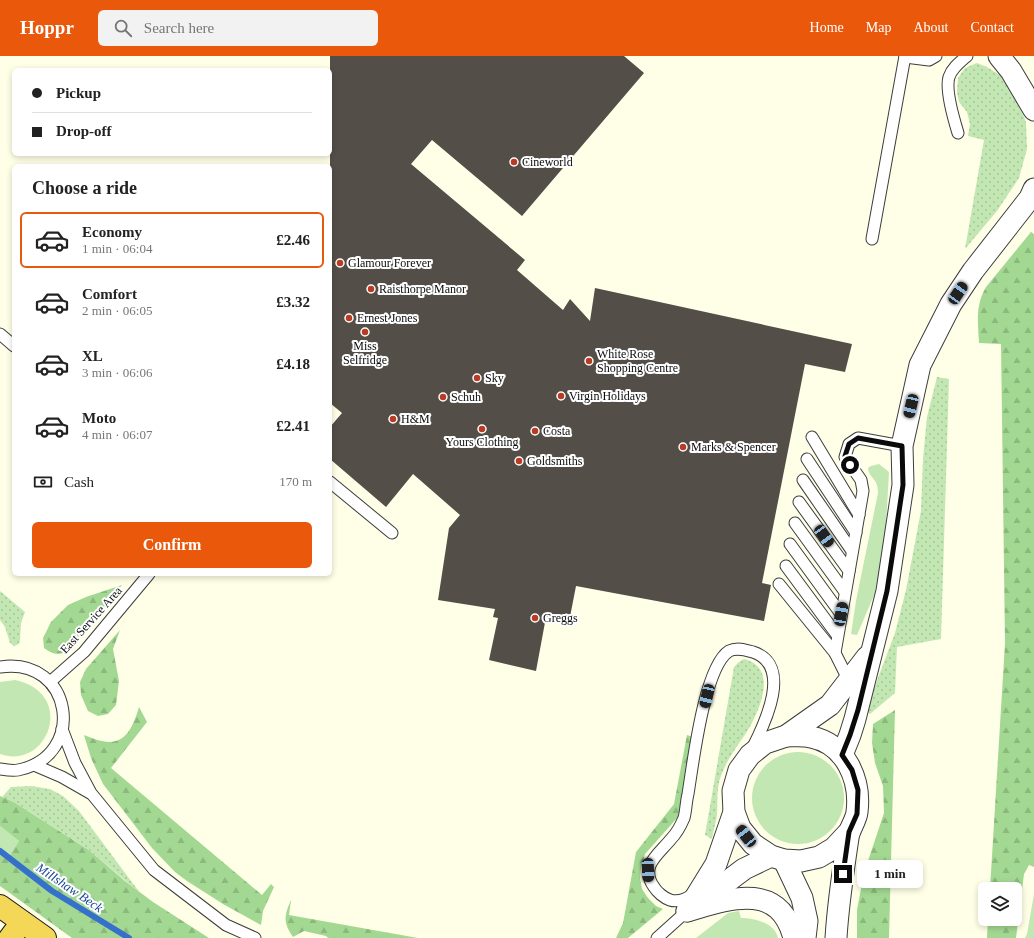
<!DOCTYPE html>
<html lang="en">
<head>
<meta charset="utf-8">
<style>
	body { margin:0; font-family:"Times New Roman",serif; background:#f2f2f2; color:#222; height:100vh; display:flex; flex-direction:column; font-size:15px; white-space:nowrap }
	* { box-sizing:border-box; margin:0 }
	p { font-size:13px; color:#767676 }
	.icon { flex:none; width:22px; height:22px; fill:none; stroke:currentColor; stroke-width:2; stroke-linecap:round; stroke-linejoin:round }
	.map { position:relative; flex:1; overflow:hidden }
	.details { position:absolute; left:12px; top:108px; width:320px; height:412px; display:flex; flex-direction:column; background:#fff; border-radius:6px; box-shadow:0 2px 6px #0003 }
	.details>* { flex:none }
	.guide { position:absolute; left:12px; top:12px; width:320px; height:88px; border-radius:6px; box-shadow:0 2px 6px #0003; display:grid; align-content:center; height:88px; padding:0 20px; background:#fff }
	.tools { position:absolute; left:978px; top:826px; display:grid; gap:8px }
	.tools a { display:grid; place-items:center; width:44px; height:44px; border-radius:6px; background:#fff; box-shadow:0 2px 6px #0003; font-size:20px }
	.end { position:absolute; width:18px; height:18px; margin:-9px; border:5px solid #0a0a0a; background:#fff; box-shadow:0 0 0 2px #fff }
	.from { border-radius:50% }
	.bubble { position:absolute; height:28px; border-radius:6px; background:#fff; box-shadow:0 2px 6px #0003; font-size:13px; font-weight:600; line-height:28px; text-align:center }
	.car { position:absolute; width:12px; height:24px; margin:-12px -6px; border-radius:5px; box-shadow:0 0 3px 1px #0007; background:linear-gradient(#222 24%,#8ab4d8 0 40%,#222 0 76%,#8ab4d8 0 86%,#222 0) }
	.guide b { display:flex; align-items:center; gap:14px; height:38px; font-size:15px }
	.guide b+b { border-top:1px solid #e0e0e0 }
	.guide i { width:10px; height:10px; background:#222 }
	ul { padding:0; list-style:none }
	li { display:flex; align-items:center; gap:12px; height:56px; margin:0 8px 6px; padding:0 12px; border:2px solid transparent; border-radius:6px }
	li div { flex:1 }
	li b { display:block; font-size:15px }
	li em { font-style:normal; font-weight:600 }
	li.selected { border-color:#ea580c }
	li>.icon { width:36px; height:36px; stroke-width:1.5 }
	h2 { padding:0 20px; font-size:18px; line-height:48px }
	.pay { display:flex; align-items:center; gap:10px; height:44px; padding:0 20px; font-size:15px }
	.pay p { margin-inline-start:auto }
	.button { display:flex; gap:8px; margin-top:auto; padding:8px 20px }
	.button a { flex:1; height:46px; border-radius:6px; background:#ea580c; color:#fff; font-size:16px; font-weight:600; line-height:46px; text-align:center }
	header { display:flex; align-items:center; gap:24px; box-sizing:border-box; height:56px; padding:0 20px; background:#ea580c; color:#fff }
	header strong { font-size:19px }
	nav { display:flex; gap:22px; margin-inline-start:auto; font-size:14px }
	.search { width:280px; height:36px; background:#f2f2f2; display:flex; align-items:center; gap:10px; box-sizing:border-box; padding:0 14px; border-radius:6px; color:#767676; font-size:15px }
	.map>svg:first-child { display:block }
</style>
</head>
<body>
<header>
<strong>Hoppr</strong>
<div class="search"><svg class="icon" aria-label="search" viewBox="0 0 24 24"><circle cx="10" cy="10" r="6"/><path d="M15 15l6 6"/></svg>Search here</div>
<nav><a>Home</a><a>Map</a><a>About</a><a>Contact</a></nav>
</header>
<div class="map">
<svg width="1034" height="882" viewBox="0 0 1034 882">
	<defs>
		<pattern id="forest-firs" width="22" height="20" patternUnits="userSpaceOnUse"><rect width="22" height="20" fill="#a3d892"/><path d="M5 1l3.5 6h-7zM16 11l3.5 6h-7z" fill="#8bb87d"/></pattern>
		<pattern id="park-dots" width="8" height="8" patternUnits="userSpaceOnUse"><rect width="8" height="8" fill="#c3e7b3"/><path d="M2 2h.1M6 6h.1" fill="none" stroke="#a6c599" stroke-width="1.8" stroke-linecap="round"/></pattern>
	</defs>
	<rect width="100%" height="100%" fill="#ffffe7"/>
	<!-- grass -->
	<g fill="#c3e7b3">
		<path d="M879 408 889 416 886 470 881 507 875 537 857 579 851 578 856 545 878 437C878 421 869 423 868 412L871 410Z"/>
		<path d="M15 624C77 637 48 715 0 698V626Z"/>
		<circle cx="798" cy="742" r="46"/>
		<path d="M0 770 19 785 7 805 0 799Z"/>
		<path d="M1034 838V882H1025L1027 878Z"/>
		<path d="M739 855 741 862C754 862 775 867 778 882H696L728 857Z"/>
	</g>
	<!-- forest -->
	<g fill="url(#forest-firs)">
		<path d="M1031 176 1034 178V811L1029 809 1024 818 1016 882H987L988 863H1015V833H990L1005 587 1001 288 979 287C978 266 975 250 986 231Z"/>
		<path d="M122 529 73 591C61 599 57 601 44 592L43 582 51 566 68 549 86 541Z"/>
		<path d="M120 574 113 593 119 625 116 649 108 658 98 660 88 655 81 639 80 626 86 613Z"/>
		<path d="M139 651 147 666 111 712 262 839 271 828 274 831 263 855 261 869 223 848 187 825 175 816 152 792 103 728 91 702 84 679C90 681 96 684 102 685 126 691 134 668 139 651Z"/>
		<path d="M895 654 889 882H857V854L864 817 884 757 883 730 875 707 872 687 873 668Z"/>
		<path d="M687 679 693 681 678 761 645 798 641 812 640 822 642 833 648 842 656 850 663 853 628 882H616L623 867 636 796 674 748Z"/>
		<path d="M0 740 14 746 89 794 125 825 153 846 209 882H72L0 830V799L7 804 19 785 0 770Z"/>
		<path d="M291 844 289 859 418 882H328L326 880 304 875 293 881C283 866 284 860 291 844Z"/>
	</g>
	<!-- park -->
	<g fill="url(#park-dots)">
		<path d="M977 7 987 11 1001 20 1016 41 1026 66 1027 93 1019 122 997 155 965 193 984 84 968 80 970 68 967 56 959 46 957 36 958 22 965 12Z"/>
		<path d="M937 321 949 323 941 583 897 591 895 637 870 658 867 656 870 643 895 577 906 534 921 455 923 403 927 361Z"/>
		<path d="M0 535 25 556 21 567 20 584 19 588 14 590 10 587 5 571 0 564Z"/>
		<path d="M744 603C776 611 762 647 752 667 742 685 728 700 721 720 716 732 718 746 717 759 716 767 713 775 712 783L705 779 734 611 739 606Z"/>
		<path d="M31 730 50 733 63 740 79 755 140 837 89 794 14 746 2 741 11 731Z"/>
	</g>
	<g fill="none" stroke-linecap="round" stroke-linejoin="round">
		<!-- stream -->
		<path stroke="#3571cb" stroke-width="6" d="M0 795 52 835 129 882"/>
	</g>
	<!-- building -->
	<path fill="#534e47" d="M330 0H624L644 17 522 160 432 84 411 108 525 204 517 214 563 254 570 243 590 265 595 232 852 288 845 316 805 308 762 527 771 529 764 565 576 530 569 566 546 561 536 615 489 604 498 562 493 561 495 553 438 544 449 472 460 459 413 418 386 451 330 403V371L342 357 330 347Z"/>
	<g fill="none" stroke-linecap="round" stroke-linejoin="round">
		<!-- service casing -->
		<g stroke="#3d3d3d" stroke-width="13">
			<g id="service">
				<path d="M905 1 929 4 936 0"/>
				<path d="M958 77C954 64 945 34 949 21 952 12 960 6 967 0"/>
				<path d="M872 183 905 0"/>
				<path d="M0 278 14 290"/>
				<path d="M812 381 859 459"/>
				<path d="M807 403 856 477"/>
				<path d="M803 424 852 495"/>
				<path d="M330 426 392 477"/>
				<path d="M799 446 849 515"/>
				<path d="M795 467 845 536"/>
				<path d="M790 488 841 558"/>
				<path d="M786 510 837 579"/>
				<path d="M779 528 835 597"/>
				<path d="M0 611C73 600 88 700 18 714 13 715 6 714 0 713"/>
				<path d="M849 625 835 597 863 435 861 424 845 401 849 388 858 382 902 390"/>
				<path d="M50 626 84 596 149 518"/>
				<path d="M62 673 75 707 91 737 154 814 226 869 255 882"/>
				<path d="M34 709 62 721 90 737"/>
				<path d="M695 837C688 842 679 847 670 844 664 842 657 836 654 831 639 810 659 798 671 783 676 778 681 769 684 762 686 755 686 746 688 738 693 708 704 611 729 595 737 591 746 594 753 596 793 609 765 667 753 691"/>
				<path d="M657 882 687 855"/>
			</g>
		</g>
		<!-- minor casing -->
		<g stroke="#3d3d3d" stroke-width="23">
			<g id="minor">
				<path d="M999 0 1011 15 1034 54"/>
				<path d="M786 680C794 680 803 679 811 681 846 688 861 724 857 756 856 765 849 773 848 782 843 815 838 848 836 882"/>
				<path d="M842 699 850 679 855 663 887 535 903 429 902 390 920 309 951 248 973 215 1030 142 1034 133"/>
				<path d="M849 776 834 792 819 801 801 805 784 804 771 800 753 788 740 772 734 756 733 735 739 714 750 699 765 687 786 680 830 649 867 601"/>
				<path d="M784 804 802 842 807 865 805 882"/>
				<path d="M699 847 744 813 771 800"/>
				<path d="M687 855C728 843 779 824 794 882"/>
				<path d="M687 855 716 808 734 756"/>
			</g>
		</g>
		<!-- trunk casing -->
		<g stroke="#1b1b1b" stroke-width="24">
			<g id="trunk">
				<path d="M0 850 45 882"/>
				<path d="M10 882 22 866"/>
			</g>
		</g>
		<!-- service -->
		<use href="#service" stroke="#fff" stroke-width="11"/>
		<!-- minor -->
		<use href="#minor" stroke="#fff" stroke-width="21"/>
		<!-- trunk -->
		<use href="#trunk" stroke="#f5d758" stroke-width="22"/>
	</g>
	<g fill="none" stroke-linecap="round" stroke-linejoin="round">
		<!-- route -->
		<path stroke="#0a0a0a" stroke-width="5" d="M843 818 849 776 857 758 858 734 852 714 842 699 850 679 858 654 887 535 903 429 902 390 858 382 849 388 845 400 850 409"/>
	</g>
	<!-- markers -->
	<g fill="#b83c25" stroke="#fff" stroke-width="1.5">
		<circle cx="514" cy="106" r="4"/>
		<circle cx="340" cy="207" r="4"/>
		<circle cx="371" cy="233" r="4"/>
		<circle cx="349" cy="262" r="4"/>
		<circle cx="365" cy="276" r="4"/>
		<circle cx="589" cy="305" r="4"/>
		<circle cx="477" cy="322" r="4"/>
		<circle cx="561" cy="340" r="4"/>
		<circle cx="443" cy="341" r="4"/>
		<circle cx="393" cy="363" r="4"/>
		<circle cx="482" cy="373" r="4"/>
		<circle cx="535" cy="375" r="4"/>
		<circle cx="683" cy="391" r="4"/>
		<circle cx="519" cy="405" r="4"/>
		<circle cx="535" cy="562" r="4"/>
	</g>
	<g text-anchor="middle" stroke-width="4" stroke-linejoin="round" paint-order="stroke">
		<!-- poi labels -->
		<g font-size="12" fill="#0a0a0a" stroke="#fff" text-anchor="start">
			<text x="522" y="110">Cineworld</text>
			<text x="348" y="211">Glamour Forever</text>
			<text x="379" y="237">Raisthorpe Manor</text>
			<text x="357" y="266">Ernest Jones</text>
			<text x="365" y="294" text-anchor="middle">Miss<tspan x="365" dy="14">Selfridge</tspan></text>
			<text x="597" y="302">White Rose<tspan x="597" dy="14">Shopping Centre</tspan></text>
			<text x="485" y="326">Sky</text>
			<text x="569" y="344">Virgin Holidays</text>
			<text x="451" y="345">Schuh</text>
			<text x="401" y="367">H&amp;M</text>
			<text x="543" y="379">Costa</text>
			<text x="482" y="390" text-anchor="middle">Yours Clothing</text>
			<text x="691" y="395">Marks &amp; Spencer</text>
			<text x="527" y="409">Goldsmiths</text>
			<text x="543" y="566">Greggs</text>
		</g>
		<!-- street labels -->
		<g font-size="12" fill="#0a0a0a" stroke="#fff">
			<text transform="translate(91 564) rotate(-48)" y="4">East Service Area</text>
		</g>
		<!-- water labels -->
		<g font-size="13" font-style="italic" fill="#164599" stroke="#fff">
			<text transform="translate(70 831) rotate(34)" y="5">Millshaw Beck</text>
		</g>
	</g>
</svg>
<div class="tools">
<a><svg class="icon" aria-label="layers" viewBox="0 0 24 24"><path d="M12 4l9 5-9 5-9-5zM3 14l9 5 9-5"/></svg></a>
</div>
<i class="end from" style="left:850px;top:409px"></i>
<i class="end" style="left:843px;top:818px"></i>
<div class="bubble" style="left:857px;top:804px;width:66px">1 min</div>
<i class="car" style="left:958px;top:237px;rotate:34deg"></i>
<i class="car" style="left:911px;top:350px;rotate:193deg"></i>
<i class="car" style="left:824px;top:480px;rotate:144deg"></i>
<i class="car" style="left:841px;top:558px;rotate:10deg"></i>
<i class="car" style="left:707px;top:640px;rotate:193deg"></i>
<i class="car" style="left:746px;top:780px;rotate:322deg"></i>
<i class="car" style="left:648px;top:814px;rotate:178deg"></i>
<div class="guide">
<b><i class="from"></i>Pickup</b>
<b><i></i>Drop-off</b>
</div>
<section class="details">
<h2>Choose a ride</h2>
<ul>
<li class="selected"><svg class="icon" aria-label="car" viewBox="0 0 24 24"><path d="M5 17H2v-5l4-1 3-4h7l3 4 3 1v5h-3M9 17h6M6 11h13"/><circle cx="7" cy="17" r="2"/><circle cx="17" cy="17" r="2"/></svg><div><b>Economy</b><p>1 min · 06:04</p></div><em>£2.46</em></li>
<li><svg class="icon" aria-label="car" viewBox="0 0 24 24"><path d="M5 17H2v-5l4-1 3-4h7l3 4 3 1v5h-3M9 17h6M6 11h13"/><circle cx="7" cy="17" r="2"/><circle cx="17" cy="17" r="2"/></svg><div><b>Comfort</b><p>2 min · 06:05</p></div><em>£3.32</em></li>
<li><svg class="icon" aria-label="car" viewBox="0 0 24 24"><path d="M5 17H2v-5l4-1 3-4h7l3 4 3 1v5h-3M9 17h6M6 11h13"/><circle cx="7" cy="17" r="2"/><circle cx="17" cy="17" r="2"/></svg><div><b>XL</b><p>3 min · 06:06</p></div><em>£4.18</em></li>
<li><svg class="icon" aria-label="car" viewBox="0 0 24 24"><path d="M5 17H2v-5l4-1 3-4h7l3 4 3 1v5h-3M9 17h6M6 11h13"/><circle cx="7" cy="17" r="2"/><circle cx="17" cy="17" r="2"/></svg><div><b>Moto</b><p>4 min · 06:07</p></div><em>£2.41</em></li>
</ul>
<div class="pay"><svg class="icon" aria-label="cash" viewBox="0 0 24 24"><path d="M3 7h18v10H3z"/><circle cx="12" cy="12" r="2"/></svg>Cash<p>170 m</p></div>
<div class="button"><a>Confirm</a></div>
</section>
</div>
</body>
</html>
